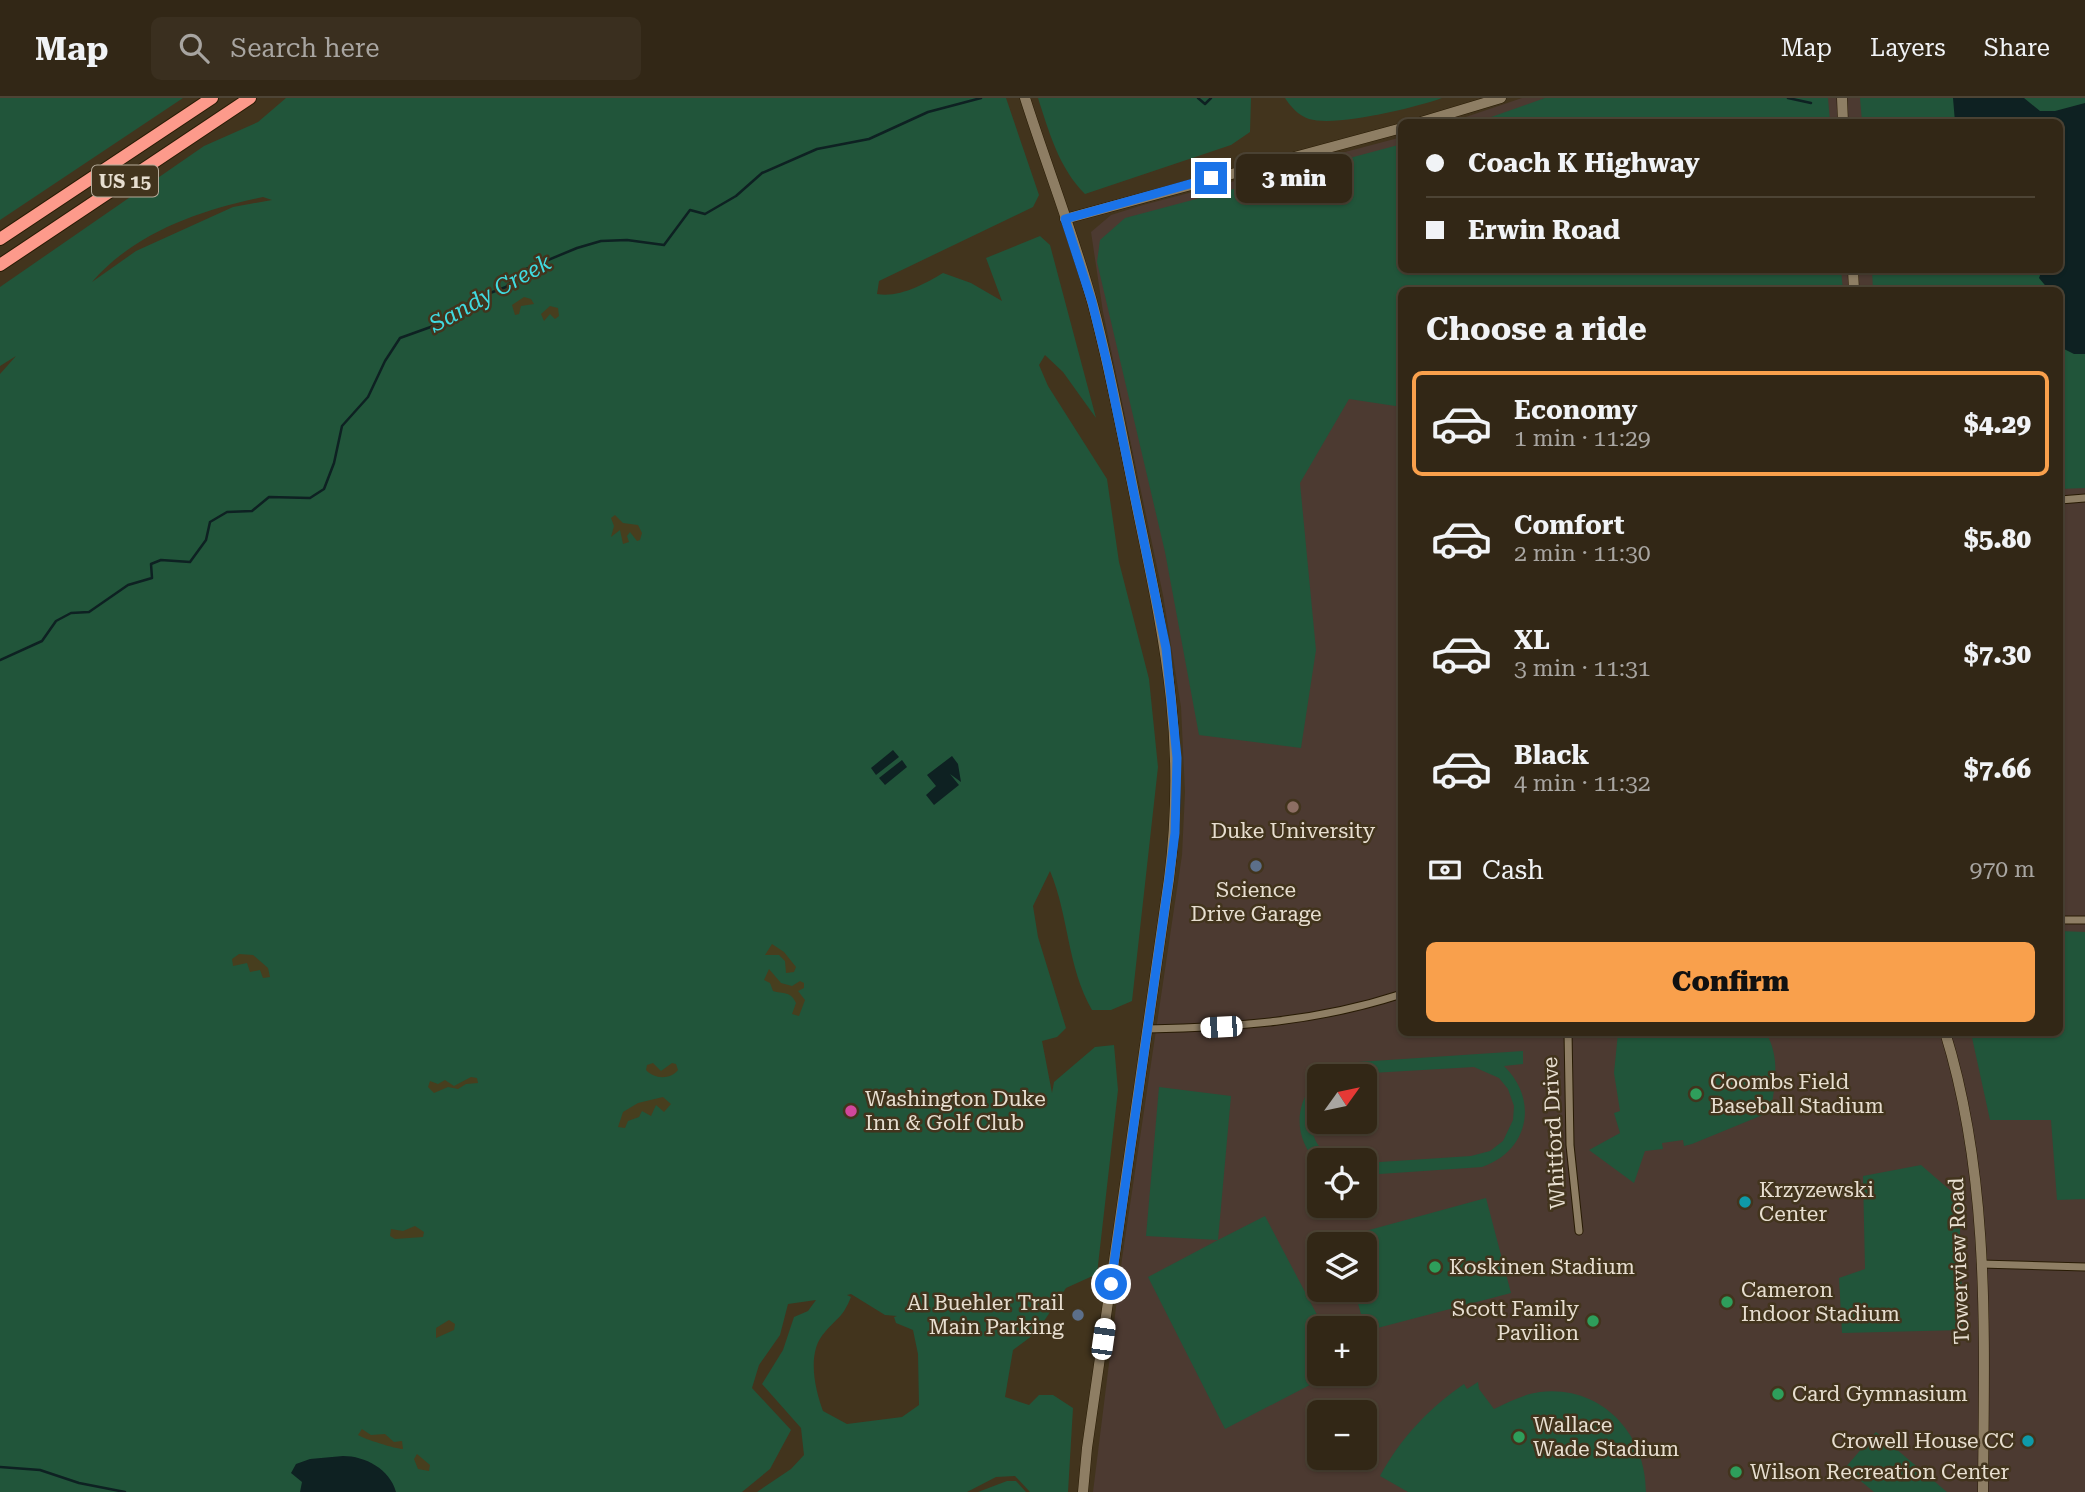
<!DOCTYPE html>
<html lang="en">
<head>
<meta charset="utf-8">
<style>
	body { margin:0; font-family:"Roboto Serif",serif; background:#3a2f1f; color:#f1f3f6; height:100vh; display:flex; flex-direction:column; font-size:26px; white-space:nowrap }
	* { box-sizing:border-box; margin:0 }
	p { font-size:23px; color:#a8a5a1 }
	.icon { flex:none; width:38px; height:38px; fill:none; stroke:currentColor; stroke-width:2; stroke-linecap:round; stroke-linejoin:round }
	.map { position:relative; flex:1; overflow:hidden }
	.drawer { position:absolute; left:1398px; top:189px; width:665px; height:749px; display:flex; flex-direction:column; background:#322716; border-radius:10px; box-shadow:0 2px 5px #0004,0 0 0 2px #4d4435 }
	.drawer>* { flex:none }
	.guide { position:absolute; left:1398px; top:21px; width:665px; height:154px; border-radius:10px; box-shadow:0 2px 5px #0004,0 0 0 2px #4d4435; display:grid; align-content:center; height:154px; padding:0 28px; background:#322716 }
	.needle { width:46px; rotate:57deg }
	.controls { position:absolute; left:1307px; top:966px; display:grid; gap:14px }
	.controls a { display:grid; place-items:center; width:70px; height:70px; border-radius:10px; background:#322716; box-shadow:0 2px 5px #0004,0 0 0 2px #4d4435; font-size:35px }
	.end { position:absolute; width:32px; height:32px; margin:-16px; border:9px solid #1a73e8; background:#fff; box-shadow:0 0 0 4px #fff }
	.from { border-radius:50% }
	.bubble { position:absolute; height:49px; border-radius:10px; background:#322716; box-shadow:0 2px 5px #0004,0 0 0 2px #4d4435; font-size:23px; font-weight:800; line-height:49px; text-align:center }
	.car { position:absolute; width:21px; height:42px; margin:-21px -10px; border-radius:9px; box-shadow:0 0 5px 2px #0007; background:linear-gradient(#fff 24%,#345 0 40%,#fff 0 76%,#345 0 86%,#fff 0) }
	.guide b { display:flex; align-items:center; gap:24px; height:66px; font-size:26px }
	.guide b+b { border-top:2px solid #4d4435 }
	.guide i { width:18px; height:18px; background:#f1f3f6 }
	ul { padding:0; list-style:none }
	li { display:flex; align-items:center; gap:21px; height:105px; margin:0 14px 10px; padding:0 14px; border:4px solid transparent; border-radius:10px }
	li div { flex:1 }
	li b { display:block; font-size:26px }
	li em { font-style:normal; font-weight:800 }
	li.on { border-color:#f9a04c }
	li>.icon { width:63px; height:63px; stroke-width:1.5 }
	h2 { padding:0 28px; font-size:32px; line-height:84px }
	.pay { display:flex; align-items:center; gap:18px; height:77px; padding:0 28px; font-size:26px }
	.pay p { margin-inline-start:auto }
	.primary-button { display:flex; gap:14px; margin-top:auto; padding:14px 28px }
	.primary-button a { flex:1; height:80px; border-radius:10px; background:#f9a04c; color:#111; font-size:28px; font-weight:800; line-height:80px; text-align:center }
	header { display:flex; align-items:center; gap:42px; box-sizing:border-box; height:98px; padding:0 35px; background:#322716; border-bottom:2px solid #4d4435 }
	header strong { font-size:33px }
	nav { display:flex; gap:38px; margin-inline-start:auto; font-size:24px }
	.search { width:490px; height:63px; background:#3a2f1f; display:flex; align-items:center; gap:18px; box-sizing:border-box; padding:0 24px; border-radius:10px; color:#a8a5a1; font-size:26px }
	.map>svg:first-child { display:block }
</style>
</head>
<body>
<header>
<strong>Map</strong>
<div class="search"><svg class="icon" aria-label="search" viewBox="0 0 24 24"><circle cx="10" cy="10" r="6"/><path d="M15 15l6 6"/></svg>Search here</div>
<nav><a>Map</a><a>Layers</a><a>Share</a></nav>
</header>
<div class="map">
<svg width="2085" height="1394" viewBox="0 0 2085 1394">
	<rect width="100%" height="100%" fill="#42341d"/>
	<!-- education -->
	<path fill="#4c3a31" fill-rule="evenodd" d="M1522 0H2085V1394H1093L1122 1161 1182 757 1185 694 1181 609 1163 497 1103 214 1091 134 1111 117 1143 107 1402 39V172H2060V24H1451ZM1402 192H2060V934H1402ZM1320 978H1365V1024H1320ZM1320 1062H1365V1108H1320ZM1320 1146H1365V1192H1320ZM1320 1230H1365V1276H1320ZM1320 1314H1365V1360H1320Z"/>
	<!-- green -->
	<g fill="#21553a" fill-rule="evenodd">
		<path d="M0 0H183L0 122Z"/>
		<path d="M286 0H1006L1039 97 1033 109 879 183 877 196C899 200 925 186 943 175L971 185 1002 203 986 160 1040 138 1050 147 1096 320 1063 274 1045 257 1039 267 1048 288 1107 381 1119 464 1149 581 1158 669 1132 903 1111 912H1092C1067 869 1069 818 1050 773L1033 808 1038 839 1066 930 1057 939 1042 943 1052 995 1054 984 1095 949 1114 947 1118 992 1097 1176 1066 1190 1036 1235 1013 1252 1005 1299 1029 1307 1039 1297H1053L1073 1310 1068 1394H1030L1015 1378 996 1379 967 1394H757L791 1371 804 1357 801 1330 762 1286 783 1252 794 1219 808 1213 816 1202 788 1206 780 1237 759 1267 752 1290 791 1332 770 1371 742 1394H0V276L16 258 0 268V189L204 48 258 24ZM263 99 272 102 233 109 136 153 92 184C135 134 201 112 263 99ZM851 1196 885 1217 897 1218 894 1219 896 1225 913 1232 918 1256 919 1307 902 1319 847 1326 823 1313C815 1291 806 1254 825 1234 838 1219 843 1219 851 1199L847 1197Z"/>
		<path d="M1038 0H1251L1250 34 1231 47 1085 96C1059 70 1049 34 1038 0Z"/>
		<path d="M1285 0H1442C1414 10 1336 29 1309 21 1299 18 1290 8 1285 0Z"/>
		<path d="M1545 0H1828L1830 24H1477Z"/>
		<path d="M1860 0H2085V390L2060 391V192H1873L1872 172H2060V24H1862Z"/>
		<path d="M1402 46V172H1841L1843 192H1402V309L1349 301 1300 385 1316 552 1301 650 1199 637 1165 454 1097 164 1100 142 1125 120Z"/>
		<path d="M2060 833 2085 834V1101L2057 1102 2051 1022H1990L1971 935 2060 934Z"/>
		<path d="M1618 935H1766C1780 958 1776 988 1770 1014L1692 1046 1684 1048 1683 1042 1662 1045 1663 1051 1645 1053 1634 1085 1589 1052 1620 1035 1614 1015 1620 1013 1614 975Z"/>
		<path d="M1523 953V966L1504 968C1539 1002 1529 1053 1482 1069L1365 1077V1065L1471 1058 1490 1053 1503 1043 1513 1022 1514 1008 1508 991 1499 980 1474 969 1320 978C1320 1011 1294 1044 1340 1062H1320L1319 1066C1284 1033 1299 981 1343 965Z"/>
		<path d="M1159 989 1231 998 1218 1142 1265 1118 1324 1230H1320V1276H1331L1225 1331 1148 1179 1218 1142 1146 1138Z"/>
		<path d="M1921 1067 1959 1100 1963 1232 1842 1235 1839 1180 1865 1171 1863 1078Z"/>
		<path d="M1486 1100 1511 1195 1366 1233 1354 1192H1365V1146H1342L1340 1140Z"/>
		<path d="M1478 1284 1479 1291 1494 1311C1509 1304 1524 1296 1540 1294 1601 1287 1646 1335 1646 1394H1408L1380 1378C1401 1340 1428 1311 1464 1286L1467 1291Z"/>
		<path d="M1876 1334 1947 1394H1874L1845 1370Z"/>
		<path d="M1007 1383H1016L1026 1394H978Z"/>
	</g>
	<!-- sand -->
	<g fill="#473e1e">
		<path d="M524 199 531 201 534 206 521 208 519 216 515 217 512 207Z"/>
		<path d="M550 208 558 210 559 218 555 221 550 216 544 223 541 216Z"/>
		<path d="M615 417 623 425 638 427 642 435 640 442 637 443 630 434 627 438 629 444 623 446 620 432 611 439 614 428 611 420Z"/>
		<path d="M772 846 784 854 796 869 794 874 786 875 785 863 779 857H765Z"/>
		<path d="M239 856 253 857 268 870 270 879 263 880 260 872 250 874 247 865 233 868 232 861Z"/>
		<path d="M769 871 781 885 792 888 800 883 804 885V890L798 893 805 902 799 918 792 916 796 905C791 893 783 896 773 893L770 885 764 882Z"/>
		<path d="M653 965 661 973 672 965 676 966 678 972C670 982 654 981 646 972L647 967Z"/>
		<path d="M471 979 477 980 478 985 466 986 458 991 448 989 434 995 428 989 430 983 438 986 445 982 454 988Z"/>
		<path d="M663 999 671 1006 664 1014 656 1007 651 1018 642 1013 639 1019 628 1023 625 1030 618 1029 623 1014 638 1005Z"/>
		<path d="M415 1128 424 1134 423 1139 395 1141 390 1138 391 1131 403 1133Z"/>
		<path d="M449 1222 455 1226 454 1232 436 1240V1230Z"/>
		<path d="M362 1331 371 1337 385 1336 394 1344 402 1343 403 1351C396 1351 364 1341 358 1337Z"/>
		<path d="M417 1356 430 1367 429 1373 418 1371 414 1361Z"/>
	</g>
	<!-- water -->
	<g fill="#0e2122">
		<path d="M1953 0H2024L2040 13H2055L2085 5V256H2074L2060 249 2062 215 2060 192H2049L2039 180 2042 172H2060V24H1955Z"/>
		<path d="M893 652 899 659 876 677 871 670Z"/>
		<path d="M952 658 958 666 961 684 950 676 959 687 934 707 926 697 936 688 927 677Z"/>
		<path d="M902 662 907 669 885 687 879 680Z"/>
		<path d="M343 1358C365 1358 390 1371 396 1394H300L302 1384 291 1375 296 1366 310 1361Z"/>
	</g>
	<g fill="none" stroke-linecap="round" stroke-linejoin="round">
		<!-- stream -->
		<g stroke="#0e2122" stroke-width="2.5">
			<path d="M1198 0 1205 6 1211 0"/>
			<path d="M1788 0 1811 5"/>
			<path d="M0 562 42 543 56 523 71 515 89 514 128 487 152 480 151 466 161 462 190 464 206 442 210 424 227 414 252 413 269 399 310 400 324 391 334 365 342 328 368 299 385 263 400 240 439 226 474 201 506 189 524 172 577 150 601 143 627 142 664 147 690 112 705 116 736 98 762 75 817 51 869 41 928 14 981 0"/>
			<path d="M0 1369 40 1372 79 1385 125 1394"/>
		</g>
		<!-- street casing -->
		<g stroke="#281b04" stroke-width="9">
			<g id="street">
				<path d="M2060 402 2085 400"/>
				<path d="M2060 822H2085"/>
				<path d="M1147 931C1237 929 1316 924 1402 896"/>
				<path d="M1568 934 1570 1047 1579 1133"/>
				<path d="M1981 1166 2085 1169"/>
			</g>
		</g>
		<!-- secondary casing -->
		<g stroke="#281b04" stroke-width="11">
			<g id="secondary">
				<path d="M1025 0C1047 69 1074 137 1093 207 1112 278 1125 352 1140 424 1167 553 1186 649 1169 781L1087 1350 1083 1394"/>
				<path d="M1842 0 1843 24"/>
				<path d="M1421 24 1501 0"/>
				<path d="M1065 121 1402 30"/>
				<path d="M1853 172 1854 192"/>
				<path d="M1945 934C1991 1082 1984 1241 1983 1394"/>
			</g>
		</g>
		<!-- highway casing -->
		<g stroke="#281b04" stroke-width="14">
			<g id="highway">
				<path d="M0 141 212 0"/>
				<path d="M0 167 250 0"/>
			</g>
		</g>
		<!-- street -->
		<use href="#street" stroke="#8e7e64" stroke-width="7"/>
		<!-- secondary -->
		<use href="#secondary" stroke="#8e7e64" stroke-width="10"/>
		<!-- highway -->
		<use href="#highway" stroke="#fd9a8b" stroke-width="12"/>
	</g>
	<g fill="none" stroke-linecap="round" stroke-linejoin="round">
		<!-- route -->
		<path stroke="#1a73e8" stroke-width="9" d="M1111 1186 1169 781 1175 735 1177 660 1166 550 1107 265 1092 204 1065 121 1211 80"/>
	</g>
	<!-- markers -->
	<circle fill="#8d6e63" stroke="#42341d" stroke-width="2.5" cx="1293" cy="709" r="7"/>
	<g fill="#5c6f8a" stroke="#42341d" stroke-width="2.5">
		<circle cx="1256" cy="768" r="7"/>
		<circle cx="1078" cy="1217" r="7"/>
	</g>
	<g fill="#2e9e5b" stroke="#42341d" stroke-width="2.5">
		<circle cx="1696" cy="996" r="7"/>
		<circle cx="1435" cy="1169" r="7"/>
		<circle cx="1727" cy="1204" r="7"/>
		<circle cx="1593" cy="1223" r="7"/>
		<circle cx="1778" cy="1296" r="7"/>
		<circle cx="1519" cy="1339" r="7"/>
		<circle cx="1736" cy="1374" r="7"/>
	</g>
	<circle fill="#d1479c" stroke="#42341d" stroke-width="2.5" cx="851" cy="1013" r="7"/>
	<g fill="#0f9aa8" stroke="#42341d" stroke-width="2.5">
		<circle cx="1745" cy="1104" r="7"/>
		<circle cx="2028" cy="1343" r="7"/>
	</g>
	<g text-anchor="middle" stroke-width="5" stroke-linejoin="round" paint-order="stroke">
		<!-- shield labels -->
		<rect fill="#42341d" stroke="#b6ab9a" stroke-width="2" x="92" y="67.5" width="66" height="31" rx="5"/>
		<g font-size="19" font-weight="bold" fill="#e7ded0">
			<text x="125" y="90">US 15</text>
		</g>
		<!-- poi labels -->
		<g font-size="21" fill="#e7ded0" stroke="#42341d" text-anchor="start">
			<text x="1293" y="740" text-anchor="middle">Duke University</text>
			<text x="1256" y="799" text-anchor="middle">Science<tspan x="1256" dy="24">Drive Garage</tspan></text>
			<text x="1710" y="991">Coombs Field<tspan x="1710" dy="24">Baseball Stadium</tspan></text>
			<text x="865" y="1008">Washington Duke<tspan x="865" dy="24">Inn &amp; Golf Club</tspan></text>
			<text x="1759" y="1099">Krzyzewski<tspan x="1759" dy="24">Center</tspan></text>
			<text x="1449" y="1176">Koskinen Stadium</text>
			<text x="1741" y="1199">Cameron<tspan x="1741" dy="24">Indoor Stadium</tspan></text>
			<text x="1064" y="1212" text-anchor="end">Al Buehler Trail<tspan x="1064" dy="24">Main Parking</tspan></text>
			<text x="1579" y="1218" text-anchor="end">Scott Family<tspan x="1579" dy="24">Pavilion</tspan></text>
			<text x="1792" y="1303">Card Gymnasium</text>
			<text x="1533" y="1334">Wallace<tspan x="1533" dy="24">Wade Stadium</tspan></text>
			<text x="2014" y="1350" text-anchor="end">Crowell House CC</text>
			<text x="1750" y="1381">Wilson Recreation Center</text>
		</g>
		<!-- street labels -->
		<g font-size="21" fill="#e7ded0" stroke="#42341d">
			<text transform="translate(1554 1035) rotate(-93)" y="7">Whitford Drive</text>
			<text transform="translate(1959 1163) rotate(-92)" y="7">Towerview Road</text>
		</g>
		<!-- water labels -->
		<g font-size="23" font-style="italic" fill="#40dbe0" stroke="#42341d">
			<text transform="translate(490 195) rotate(-29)" y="8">Sandy Creek</text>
		</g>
	</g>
</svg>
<div class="controls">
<a><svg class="needle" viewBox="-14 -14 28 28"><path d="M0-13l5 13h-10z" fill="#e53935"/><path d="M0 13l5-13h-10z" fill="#a8a5a1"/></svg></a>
<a><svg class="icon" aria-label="locate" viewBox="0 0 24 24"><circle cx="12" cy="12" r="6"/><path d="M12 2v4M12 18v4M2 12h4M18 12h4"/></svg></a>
<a><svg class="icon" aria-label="layers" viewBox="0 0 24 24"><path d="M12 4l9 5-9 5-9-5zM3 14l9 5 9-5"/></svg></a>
<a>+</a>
<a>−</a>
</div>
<i class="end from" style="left:1111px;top:1186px"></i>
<i class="end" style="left:1211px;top:80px"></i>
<div class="bubble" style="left:1236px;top:56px;width:116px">3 min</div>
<i class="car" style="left:1221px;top:929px;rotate:267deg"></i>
<i class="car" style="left:1103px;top:1241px;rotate:8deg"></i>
<div class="guide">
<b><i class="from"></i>Coach K Highway</b>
<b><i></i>Erwin Road</b>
</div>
<section class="drawer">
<h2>Choose a ride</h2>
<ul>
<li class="on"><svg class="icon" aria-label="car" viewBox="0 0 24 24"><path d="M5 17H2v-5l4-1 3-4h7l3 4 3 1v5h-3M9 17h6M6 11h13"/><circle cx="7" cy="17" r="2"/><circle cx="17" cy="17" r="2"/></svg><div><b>Economy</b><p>1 min · 11:29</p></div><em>$4.29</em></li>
<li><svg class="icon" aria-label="car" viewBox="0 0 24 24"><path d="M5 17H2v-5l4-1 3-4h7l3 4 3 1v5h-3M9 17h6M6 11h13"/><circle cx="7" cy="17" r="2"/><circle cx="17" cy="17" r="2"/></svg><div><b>Comfort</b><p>2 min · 11:30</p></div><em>$5.80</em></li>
<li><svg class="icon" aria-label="car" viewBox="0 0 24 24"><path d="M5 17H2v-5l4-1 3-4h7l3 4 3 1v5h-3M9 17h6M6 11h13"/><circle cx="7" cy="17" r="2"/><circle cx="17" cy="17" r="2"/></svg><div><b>XL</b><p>3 min · 11:31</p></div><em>$7.30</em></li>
<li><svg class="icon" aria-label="car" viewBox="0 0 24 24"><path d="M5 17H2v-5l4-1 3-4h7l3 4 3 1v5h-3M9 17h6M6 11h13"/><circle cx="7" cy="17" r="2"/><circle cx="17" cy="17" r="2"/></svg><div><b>Black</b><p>4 min · 11:32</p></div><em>$7.66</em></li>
</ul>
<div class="pay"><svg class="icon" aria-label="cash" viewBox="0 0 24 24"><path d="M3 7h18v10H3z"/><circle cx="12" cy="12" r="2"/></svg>Cash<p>970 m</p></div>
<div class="primary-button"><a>Confirm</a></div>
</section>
</div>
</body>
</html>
